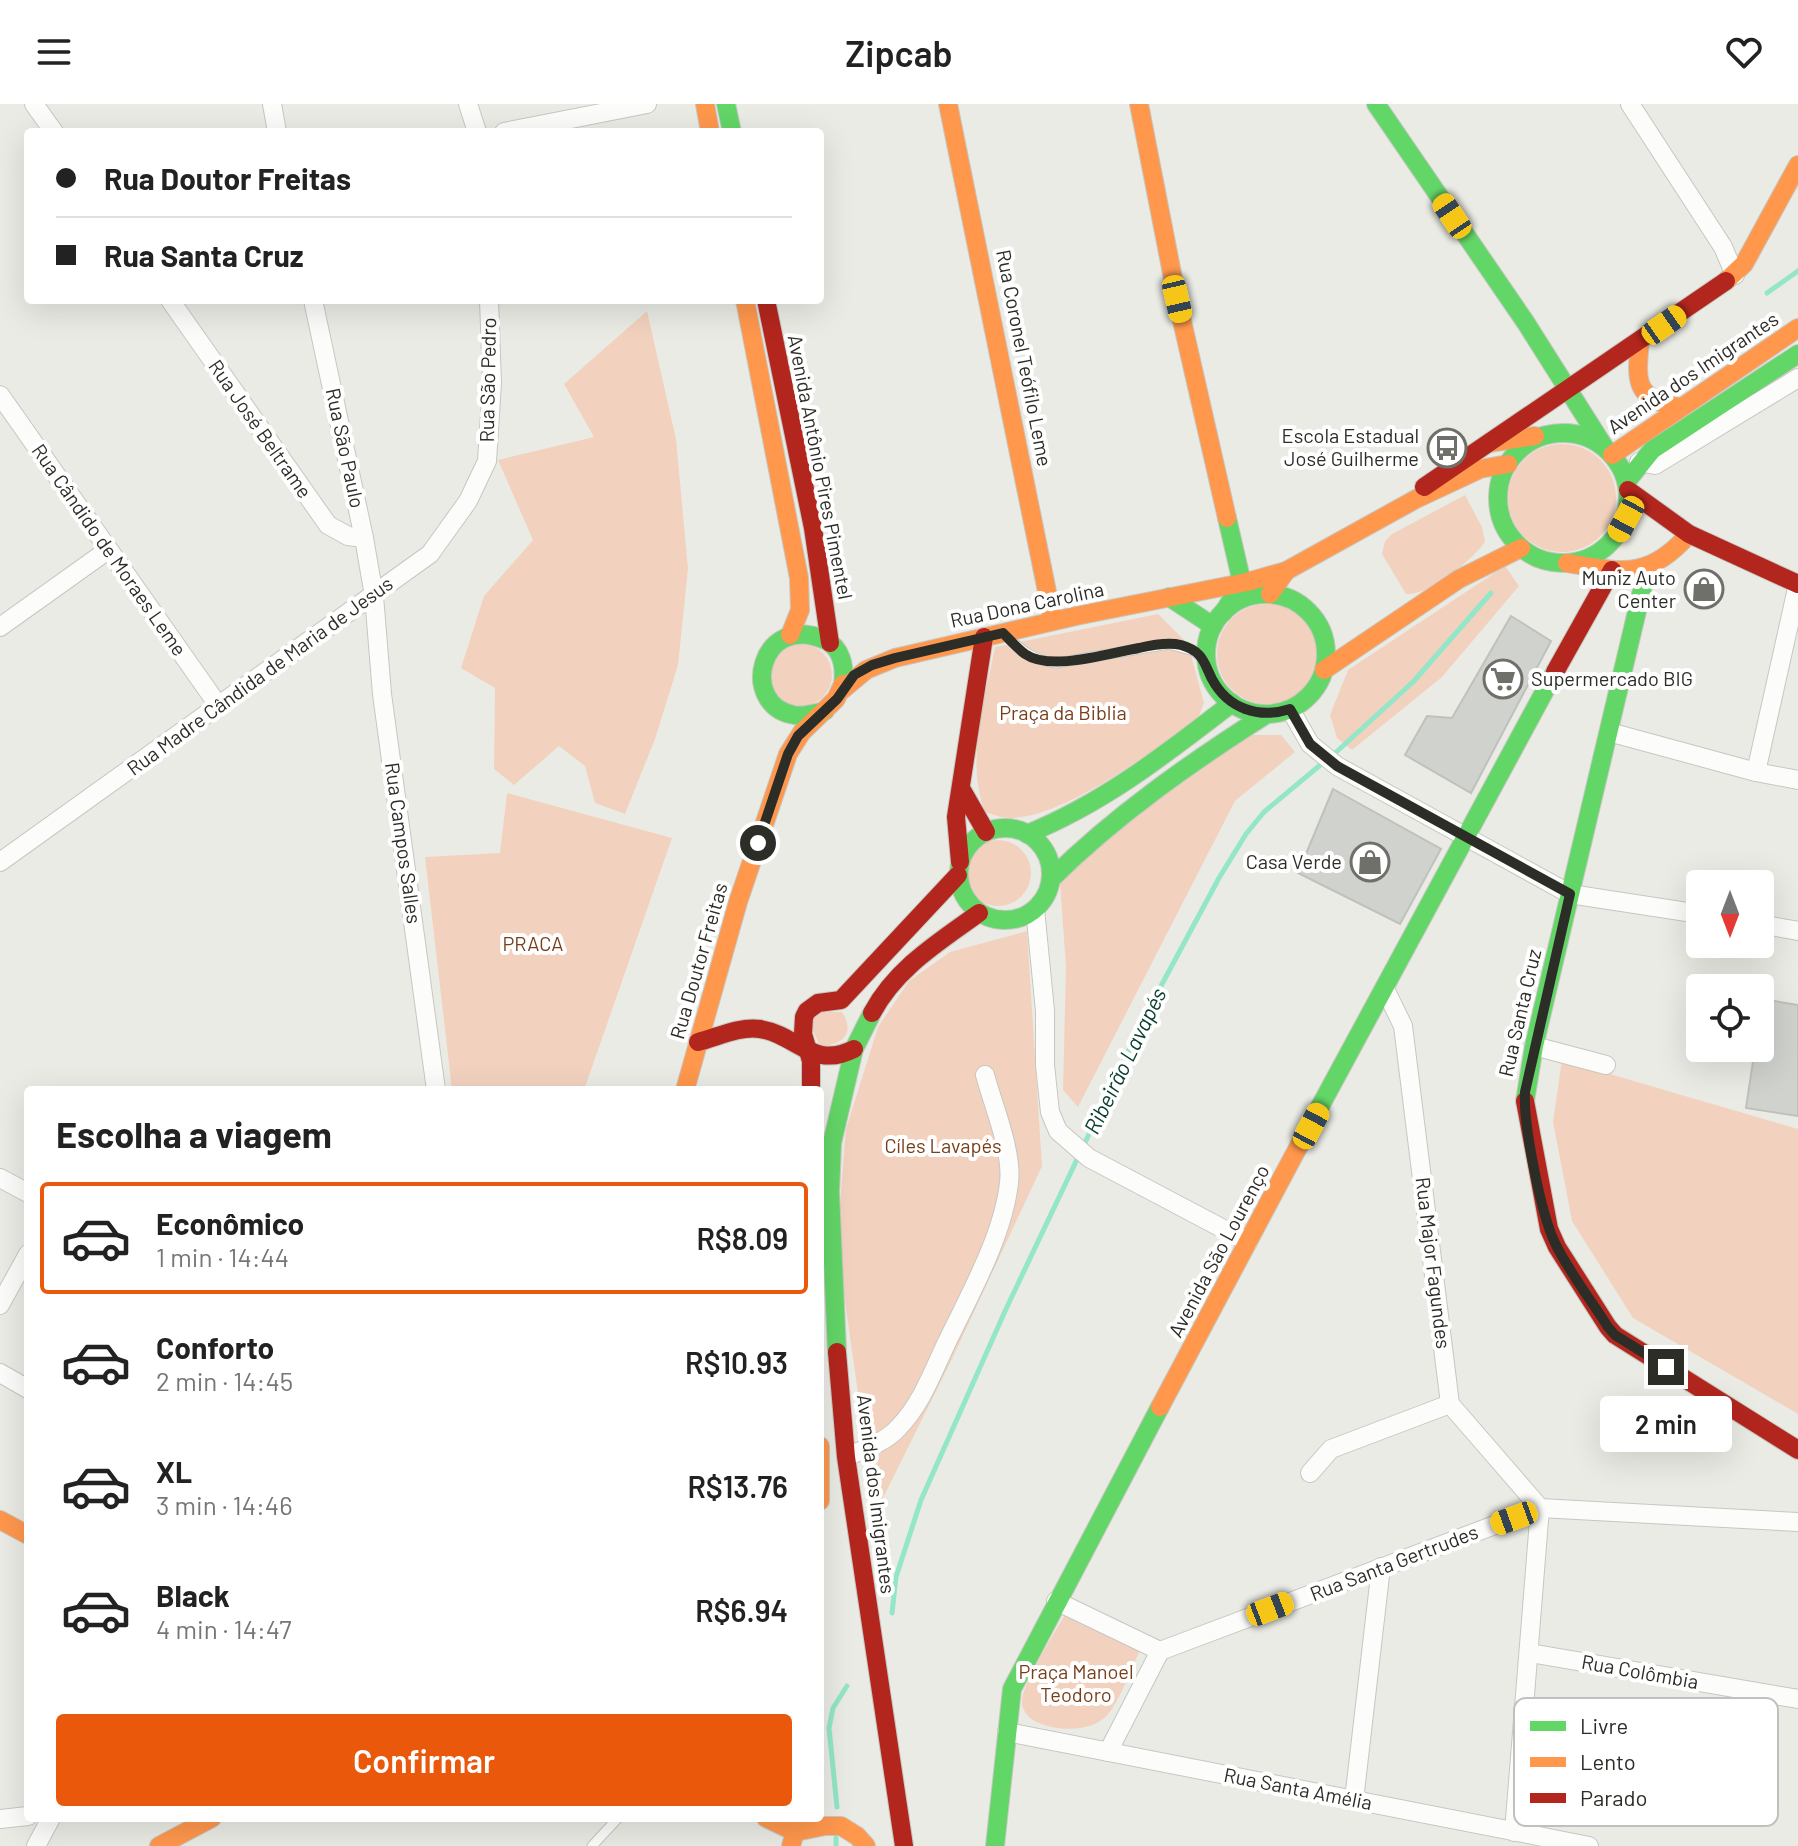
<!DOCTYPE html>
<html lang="pt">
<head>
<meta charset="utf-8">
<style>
	body { margin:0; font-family:Barlow,sans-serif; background:#f2f2f2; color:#222; height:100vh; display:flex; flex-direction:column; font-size:30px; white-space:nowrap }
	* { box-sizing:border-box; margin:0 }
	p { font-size:26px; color:#767676 }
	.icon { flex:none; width:44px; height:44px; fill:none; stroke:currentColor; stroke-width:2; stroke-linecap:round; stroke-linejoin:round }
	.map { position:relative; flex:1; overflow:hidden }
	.details { position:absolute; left:24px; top:982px; width:800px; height:736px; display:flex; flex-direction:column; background:#fff; border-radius:8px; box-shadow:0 8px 32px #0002 }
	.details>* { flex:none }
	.top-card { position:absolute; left:24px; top:24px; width:800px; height:176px; border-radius:8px; box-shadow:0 8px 32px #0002; display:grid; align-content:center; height:176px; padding:0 32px; background:#fff }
	.needle { width:52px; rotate:180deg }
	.fabs { position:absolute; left:1686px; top:766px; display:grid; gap:16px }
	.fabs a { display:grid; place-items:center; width:88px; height:88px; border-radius:8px; background:#fff; box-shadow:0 8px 32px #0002; font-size:40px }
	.end { position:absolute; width:36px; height:36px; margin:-18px; border:10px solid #2d2d28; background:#fff; box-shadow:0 0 0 4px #fff }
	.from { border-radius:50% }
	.bubble { position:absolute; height:56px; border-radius:8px; background:#fff; box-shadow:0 8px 32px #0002; font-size:26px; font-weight:600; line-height:56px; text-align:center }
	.car { position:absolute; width:24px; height:48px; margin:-24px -12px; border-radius:10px; box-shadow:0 0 6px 2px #0007; background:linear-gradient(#f5c518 24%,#345 0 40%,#f5c518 0 76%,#345 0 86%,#f5c518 0) }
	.top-card b { display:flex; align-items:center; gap:28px; height:76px; font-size:30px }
	.top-card b+b { border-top:2px solid #e0e0e0 }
	.top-card i { width:20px; height:20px; background:#222 }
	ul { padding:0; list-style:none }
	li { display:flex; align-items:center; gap:24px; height:112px; margin:0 16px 12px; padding:0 16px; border:4px solid transparent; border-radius:8px }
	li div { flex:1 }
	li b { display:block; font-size:30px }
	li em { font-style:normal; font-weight:600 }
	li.on { border-color:#ea580c }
	li>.icon { width:72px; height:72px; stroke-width:1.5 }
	h2 { padding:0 32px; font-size:36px; line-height:96px }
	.cta { display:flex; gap:16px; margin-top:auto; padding:16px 32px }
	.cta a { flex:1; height:92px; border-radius:8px; background:#ea580c; color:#fff; font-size:32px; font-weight:600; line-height:92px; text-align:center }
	header { display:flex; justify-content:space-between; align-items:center; height:104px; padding:0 32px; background:#fff; font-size:36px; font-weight:600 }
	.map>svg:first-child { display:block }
</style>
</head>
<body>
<header><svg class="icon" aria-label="menu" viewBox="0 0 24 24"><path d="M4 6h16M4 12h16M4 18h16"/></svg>Zipcab<svg class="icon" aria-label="heart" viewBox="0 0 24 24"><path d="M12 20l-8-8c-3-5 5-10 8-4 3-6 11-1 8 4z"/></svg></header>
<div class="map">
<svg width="1798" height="1742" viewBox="0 0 1798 1742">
	<rect width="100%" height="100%" fill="#ebebe5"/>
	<!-- green -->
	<g fill="#f2d2be">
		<path d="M647 207 676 335 688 465 678 561 655 635 625 710 595 699 585 662 559 642 514 681 494 665 495 584 461 564 484 492 533 436 498 356 594 333 564 280Z"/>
		<circle cx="1562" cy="394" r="54"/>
		<path d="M1465 391 1482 423 1485 438C1472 456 1429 492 1406 490L1382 450 1385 437 1392 430Z"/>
		<path d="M1505 462 1519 482 1442 573 1352 646 1337 634 1330 611 1348 566Z"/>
		<circle cx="1267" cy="550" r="50"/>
		<path d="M1158 510 1188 540 1204 599 1197 617C1148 648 1066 714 1009 714 1001 714 992 710 985 708 965 656 985 596 995 543Z"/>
		<circle cx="801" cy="571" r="31"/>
		<path d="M1248 631H1281L1295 648 1235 697 1078 1003 1063 986 1066 863 1060 780 1098 730Z"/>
		<path d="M507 689 672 734 584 986H452L425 753 500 749Z"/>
		<circle cx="998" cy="769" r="33"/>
		<path d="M1027 827 1042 1062 952 1255 875 1410 837 1140 846 1025 878 923 909 877 950 848Z"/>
		<path d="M811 908H842C856 930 842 941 820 942L807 914Z"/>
		<path d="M1562 956 1798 1025V1310L1633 1214 1572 1117 1553 1018Z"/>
		<path d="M1067 1507 1142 1542C1132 1562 1122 1592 1109 1609 1094 1628 1060 1628 1039 1619 1030 1616 1021 1607 1022 1596 1023 1579 1057 1525 1067 1507Z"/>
	</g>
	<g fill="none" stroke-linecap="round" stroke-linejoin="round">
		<!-- stream -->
		<g stroke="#93e6c7" stroke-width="5">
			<path d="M1767 189 1798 167"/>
			<path d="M1333 651 1413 578 1491 489"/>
			<path d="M892 1509 896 1473 921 1396 1006 1205 1147 908 1219 774 1246 730 1264 708 1325 657"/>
			<path d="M837 1703 829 1624 833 1604 847 1582"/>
			<path d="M836 1742V1734"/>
		</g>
	</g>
	<!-- building -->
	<g fill="#d0d2cd" stroke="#c0c1bd" stroke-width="2">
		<path d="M1511 512 1551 537 1471 689 1405 651 1427 612 1452 614Z"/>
		<path d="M1333 685 1441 745 1400 820 1298 769Z"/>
		<path d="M1762 895 1798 901V1012L1746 1004 1755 944H1760Z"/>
	</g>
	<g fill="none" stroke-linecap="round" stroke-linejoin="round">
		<!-- lane casing -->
		<g stroke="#c7c7c2" stroke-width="11">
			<g id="lane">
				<path d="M1005 531C1022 547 1033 556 1056 559L1169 540 1194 547 1208 559"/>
				<path d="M592 1742 618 1714"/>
			</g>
		</g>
		<!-- street casing -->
		<g stroke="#c7c7c2" stroke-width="20">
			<g id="street">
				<path d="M34 0 54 28"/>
				<path d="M272 0 277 28"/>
				<path d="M468 0 477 28"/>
				<path d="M1630 0 1723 143 1735 171"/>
				<path d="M504 28 647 0"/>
				<path d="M170 196 328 421 348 432 364 434"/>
				<path d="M313 196 364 434 374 492 382 590 436 986"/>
				<path d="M0 291 218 601"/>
				<path d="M1639 358 1655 361 1798 274"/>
				<path d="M0 523 108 446"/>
				<path d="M1290 605 1310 640 1337 662 1570 790 1700 810"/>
				<path d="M1609 628 1756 668 1798 676"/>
				<path d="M1756 668 1798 480"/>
				<path d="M0 758 430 450 468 397 487 357 492 279 489 196"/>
				<path d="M1035 805 1045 907V961L1050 1008 1058 1027 1089 1054 1248 1138"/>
				<path d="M1760 820 1798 827"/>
				<path d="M1385 885 1403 922 1450 1300 1540 1404 1514 1728"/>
				<path d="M1534 942 1606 961"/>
				<path d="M0 1074 28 1089"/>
				<path d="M0 1201 28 1150"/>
				<path d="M0 1269 28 1285"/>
				<path d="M846 1353C865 1345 886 1338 899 1323 922 1299 933 1267 947 1238 970 1190 1003 1132 1009 1079 1013 1048 993 1001 985 971"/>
				<path d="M1310 1369 1331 1345 1450 1300"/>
				<path d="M1056 1497 1160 1547 1540 1404 1798 1418"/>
				<path d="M1530 1549 1798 1595"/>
				<path d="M1007 1628 1589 1742"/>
				<path d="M1108 1648 1160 1547"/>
				<path d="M1354 1696 1381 1463"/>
				<path d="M0 1715 28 1712"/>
				<path d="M36 1742 51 1714"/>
			</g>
		</g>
		<!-- fast casing -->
		<g stroke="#c7c7c2" stroke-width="20">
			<g id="fast">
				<path d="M726 0 732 28"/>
				<path d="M1376 0 1526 219 1605 344"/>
				<circle cx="1563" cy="394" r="65"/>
				<path d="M1627 377 1652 346 1798 250"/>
				<circle cx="1266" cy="550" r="60"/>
				<path d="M1169 493 1213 522"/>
				<path d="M1223 509 1242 479 1227 414"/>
				<path d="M825 607C816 609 803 613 794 611 738 601 760 507 825 536 842 544 845 563 843 580"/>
				<circle cx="1005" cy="770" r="46"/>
				<path d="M1027 730C1104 699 1167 649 1232 599"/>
				<path d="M1051 775C1116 711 1190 659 1267 610"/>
				<path d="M1525 997 1534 942 1647 465"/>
				<path d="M1310 1021 1555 568"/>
				<path d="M837 1248 830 1088 832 1039 854 945 872 909"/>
				<path d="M995 1742 1012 1585 1160 1303"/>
			</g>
		</g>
		<!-- slow casing -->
		<g stroke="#c7c7c2" stroke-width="20">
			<g id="slow">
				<path d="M705 0 710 28"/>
				<path d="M948 0 1053 517"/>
				<path d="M1139 0 1177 195 1227 414"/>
				<path d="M1726 177 1744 160 1798 61"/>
				<path d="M745 196 799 474 800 506 790 531"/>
				<path d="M1640 237C1636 277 1634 295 1679 303"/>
				<path d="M1489 339 1535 332"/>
				<path d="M1612 351 1798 224"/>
				<path d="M1567 459C1622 468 1649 476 1689 430"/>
				<path d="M1270 490 1286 467 1416 395 1480 365 1508 360"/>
				<path d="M1324 566 1459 475 1521 444"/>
				<path d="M842 586 866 566 895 554 1076 512 1247 478 1286 467"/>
				<path d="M685 986 738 798 788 650 802 628 836 595 843 580"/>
				<path d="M1160 1303 1310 1021"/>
				<path d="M820 1342V1397"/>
				<path d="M0 1416 28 1431"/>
				<path d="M766 1714 795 1728 825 1722H841L857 1732 866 1742"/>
				<path d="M159 1742 212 1714"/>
				<path d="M791 1742 799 1714"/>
			</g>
		</g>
		<!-- jam casing -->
		<g stroke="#c7c7c2" stroke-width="20">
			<g id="jam">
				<path d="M766 196 813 424 830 539"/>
				<path d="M1424 383 1726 177"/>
				<path d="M1628 386 1689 430 1798 480"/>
				<path d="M1555 568 1612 466"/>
				<path d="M962 686 986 728"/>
				<path d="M960 758 956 713 984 533"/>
				<path d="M872 909C896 864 939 838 979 809"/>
				<path d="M698 938C718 933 739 922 760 925 797 931 813 966 854 945"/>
				<path d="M811 986V957L803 930 804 913 807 907 818 899 841 896 958 771"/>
				<path d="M1525 997 1549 1125 1557 1143 1608 1223 1615 1231 1798 1346"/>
				<path d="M837 1248 846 1353 904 1742"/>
			</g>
		</g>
		<!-- lane -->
		<use href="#lane" stroke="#fcfcfb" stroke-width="9"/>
		<!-- street -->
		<use href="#street" stroke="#fcfcfb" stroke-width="18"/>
		<!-- fast -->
		<use href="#fast" stroke="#63d668" stroke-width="18"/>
		<!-- slow -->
		<use href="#slow" stroke="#ff974d" stroke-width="18"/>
		<!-- jam -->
		<use href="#jam" stroke="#b3261e" stroke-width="18"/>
	</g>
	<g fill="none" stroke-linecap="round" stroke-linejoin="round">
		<!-- route -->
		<path stroke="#2d2d28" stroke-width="10" d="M758 739 788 650 798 632 837 595 854 571 872 561 895 554 1003 529C1010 536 1017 544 1025 550 1051 568 1109 549 1139 544 1152 541 1168 538 1181 541 1203 547 1204 559 1212 575 1228 605 1259 615 1290 605L1310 640 1337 662 1570 790 1525 988C1523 1020 1541 1110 1555 1139 1569 1168 1591 1196 1608 1223L1615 1231 1666 1263"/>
	</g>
	<!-- icons -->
	<defs>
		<g id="bus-ring" transform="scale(2)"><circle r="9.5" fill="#fff" stroke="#70706a" stroke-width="1.5"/><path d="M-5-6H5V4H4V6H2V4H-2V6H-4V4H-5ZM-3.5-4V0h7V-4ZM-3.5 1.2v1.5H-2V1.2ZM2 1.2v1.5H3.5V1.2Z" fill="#70706a"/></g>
		<g id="shop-ring" transform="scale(2)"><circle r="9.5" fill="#fff" stroke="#70706a" stroke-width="1.5"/><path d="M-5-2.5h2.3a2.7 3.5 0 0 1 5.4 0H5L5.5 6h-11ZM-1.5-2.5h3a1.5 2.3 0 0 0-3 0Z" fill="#70706a"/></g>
		<g id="supermarket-ring" transform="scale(2)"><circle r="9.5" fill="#fff" stroke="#70706a" stroke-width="1.5"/><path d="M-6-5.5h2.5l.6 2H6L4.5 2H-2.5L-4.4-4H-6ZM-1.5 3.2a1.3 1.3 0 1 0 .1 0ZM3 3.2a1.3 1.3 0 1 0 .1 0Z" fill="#70706a"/></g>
	</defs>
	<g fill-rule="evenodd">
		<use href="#bus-ring" x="1447" y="344"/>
		<use href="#shop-ring" x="1704" y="485"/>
		<use href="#supermarket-ring" x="1503" y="575"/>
		<use href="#shop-ring" x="1370" y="758"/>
	</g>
	<g text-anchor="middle" stroke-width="8" stroke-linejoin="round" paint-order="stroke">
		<!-- street labels -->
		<g font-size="20" fill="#2d2d28" stroke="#fff">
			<text transform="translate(1024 254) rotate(79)" y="7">Rua Coronel Teófilo Leme</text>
			<text transform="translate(1693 269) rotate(-34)" y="7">Avenida dos Imigrantes</text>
			<text transform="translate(488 276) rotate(-89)" y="7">Rua São Pedro</text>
			<text transform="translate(260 325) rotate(55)" y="7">Rua José Beltrame</text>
			<text transform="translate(345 344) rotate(78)" y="7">Rua São Paulo</text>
			<text transform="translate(820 363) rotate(79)" y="7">Avenida Antônio Pires Pimentel</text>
			<text transform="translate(109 446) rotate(55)" y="7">Rua Cândido de Moraes Leme</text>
			<text transform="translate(1027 501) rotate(-12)" y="7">Rua Dona Carolina</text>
			<text transform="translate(260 572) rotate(-36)" y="7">Rua Madre Cândida de Maria de Jesus</text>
			<text transform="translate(403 739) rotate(82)" y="7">Rua Campos Salles</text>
			<text transform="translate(699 857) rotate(-74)" y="7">Rua Doutor Freitas</text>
			<text transform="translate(1520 909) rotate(-77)" y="7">Rua Santa Cruz</text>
			<text transform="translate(1219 1147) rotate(-62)" y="7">Avenida São Lourenço</text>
			<text transform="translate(1433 1159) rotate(83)" y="7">Rua Major Fagundes</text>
			<text transform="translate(876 1390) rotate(83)" y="7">Avenida dos Imigrantes</text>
			<text transform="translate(1394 1459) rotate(-21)" y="7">Rua Santa Gertrudes</text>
			<text transform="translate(1640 1568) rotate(10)" y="7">Rua Colômbia</text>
			<text transform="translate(1298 1685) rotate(11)" y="7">Rua Santa Amélia</text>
		</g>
		<!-- poi labels -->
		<g font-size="20" fill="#2d2d28" stroke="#fff" text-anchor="end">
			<text x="1419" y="339">Escola Estadual<tspan x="1419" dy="23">José Guilherme</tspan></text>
			<text x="1676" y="481">Muniz Auto<tspan x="1676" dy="23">Center</tspan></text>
			<text x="1531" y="582" text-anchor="start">Supermercado BIG</text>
			<text x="1342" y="765">Casa Verde</text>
		</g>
		<!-- park labels -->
		<g font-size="20" fill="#783f1b" stroke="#fff">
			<text x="1063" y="616">Praça da Biblia</text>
			<text x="533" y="847">PRACA</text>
			<text x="943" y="1049">Cíles Lavapés</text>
			<text x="1076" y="1575">Praça Manoel<tspan x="1076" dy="23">Teodoro</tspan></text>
		</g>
		<!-- water labels -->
		<g font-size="22" font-style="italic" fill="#0c4131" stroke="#fff">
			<text transform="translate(1125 957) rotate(-64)" y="8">Ribeirão Lavapés</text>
		</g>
	</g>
	<!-- legend -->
	<rect x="1514" y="1594" width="264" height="128" rx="12" fill="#fff" stroke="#c0c0be" stroke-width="2"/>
	<rect x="1530" y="1617" width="36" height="10" fill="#63d668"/>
	<rect x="1530" y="1653" width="36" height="10" fill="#ff974d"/>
	<rect x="1530" y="1689" width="36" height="10" fill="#b3261e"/>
	<g font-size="22" fill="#2d2d28">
		<text x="1580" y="1630">Livre</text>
		<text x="1580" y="1666">Lento</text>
		<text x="1580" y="1702">Parado</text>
	</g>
</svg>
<div class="fabs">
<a><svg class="needle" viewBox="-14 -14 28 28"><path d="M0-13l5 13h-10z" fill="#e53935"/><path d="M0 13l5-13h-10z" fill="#767676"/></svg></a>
<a><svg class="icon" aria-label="locate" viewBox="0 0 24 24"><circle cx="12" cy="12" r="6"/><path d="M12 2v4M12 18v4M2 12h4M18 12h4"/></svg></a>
</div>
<i class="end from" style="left:758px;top:739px"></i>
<i class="end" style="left:1666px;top:1263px"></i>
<div class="bubble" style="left:1600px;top:1292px;width:132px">2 min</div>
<i class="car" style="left:1452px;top:112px;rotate:326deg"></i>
<i class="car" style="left:1177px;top:195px;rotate:167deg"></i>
<i class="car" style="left:1664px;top:221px;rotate:55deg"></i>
<i class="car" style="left:1626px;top:415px;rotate:208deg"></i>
<i class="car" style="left:1311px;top:1022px;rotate:28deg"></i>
<i class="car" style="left:1514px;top:1414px;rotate:250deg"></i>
<i class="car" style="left:1270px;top:1505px;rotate:69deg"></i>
<div class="top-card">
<b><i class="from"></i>Rua Doutor Freitas</b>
<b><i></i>Rua Santa Cruz</b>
</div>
<section class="details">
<h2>Escolha a viagem</h2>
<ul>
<li class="on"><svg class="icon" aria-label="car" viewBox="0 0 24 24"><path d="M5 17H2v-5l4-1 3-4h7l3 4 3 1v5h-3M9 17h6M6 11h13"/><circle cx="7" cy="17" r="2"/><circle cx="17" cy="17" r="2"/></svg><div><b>Econômico</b><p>1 min · 14:44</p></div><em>R$8.09</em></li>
<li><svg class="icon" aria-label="car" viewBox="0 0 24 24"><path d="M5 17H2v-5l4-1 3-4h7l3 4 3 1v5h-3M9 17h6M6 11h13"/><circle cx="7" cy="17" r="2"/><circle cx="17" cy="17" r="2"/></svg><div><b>Conforto</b><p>2 min · 14:45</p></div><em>R$10.93</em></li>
<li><svg class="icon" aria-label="car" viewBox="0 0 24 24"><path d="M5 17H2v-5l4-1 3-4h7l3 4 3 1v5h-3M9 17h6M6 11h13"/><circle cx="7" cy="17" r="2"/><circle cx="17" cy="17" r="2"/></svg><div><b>XL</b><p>3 min · 14:46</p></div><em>R$13.76</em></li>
<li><svg class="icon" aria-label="car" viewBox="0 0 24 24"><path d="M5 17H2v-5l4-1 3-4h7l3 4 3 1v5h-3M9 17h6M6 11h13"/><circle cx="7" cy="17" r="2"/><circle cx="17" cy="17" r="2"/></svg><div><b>Black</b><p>4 min · 14:47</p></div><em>R$6.94</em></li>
</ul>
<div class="cta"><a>Confirmar</a></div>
</section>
</div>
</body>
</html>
